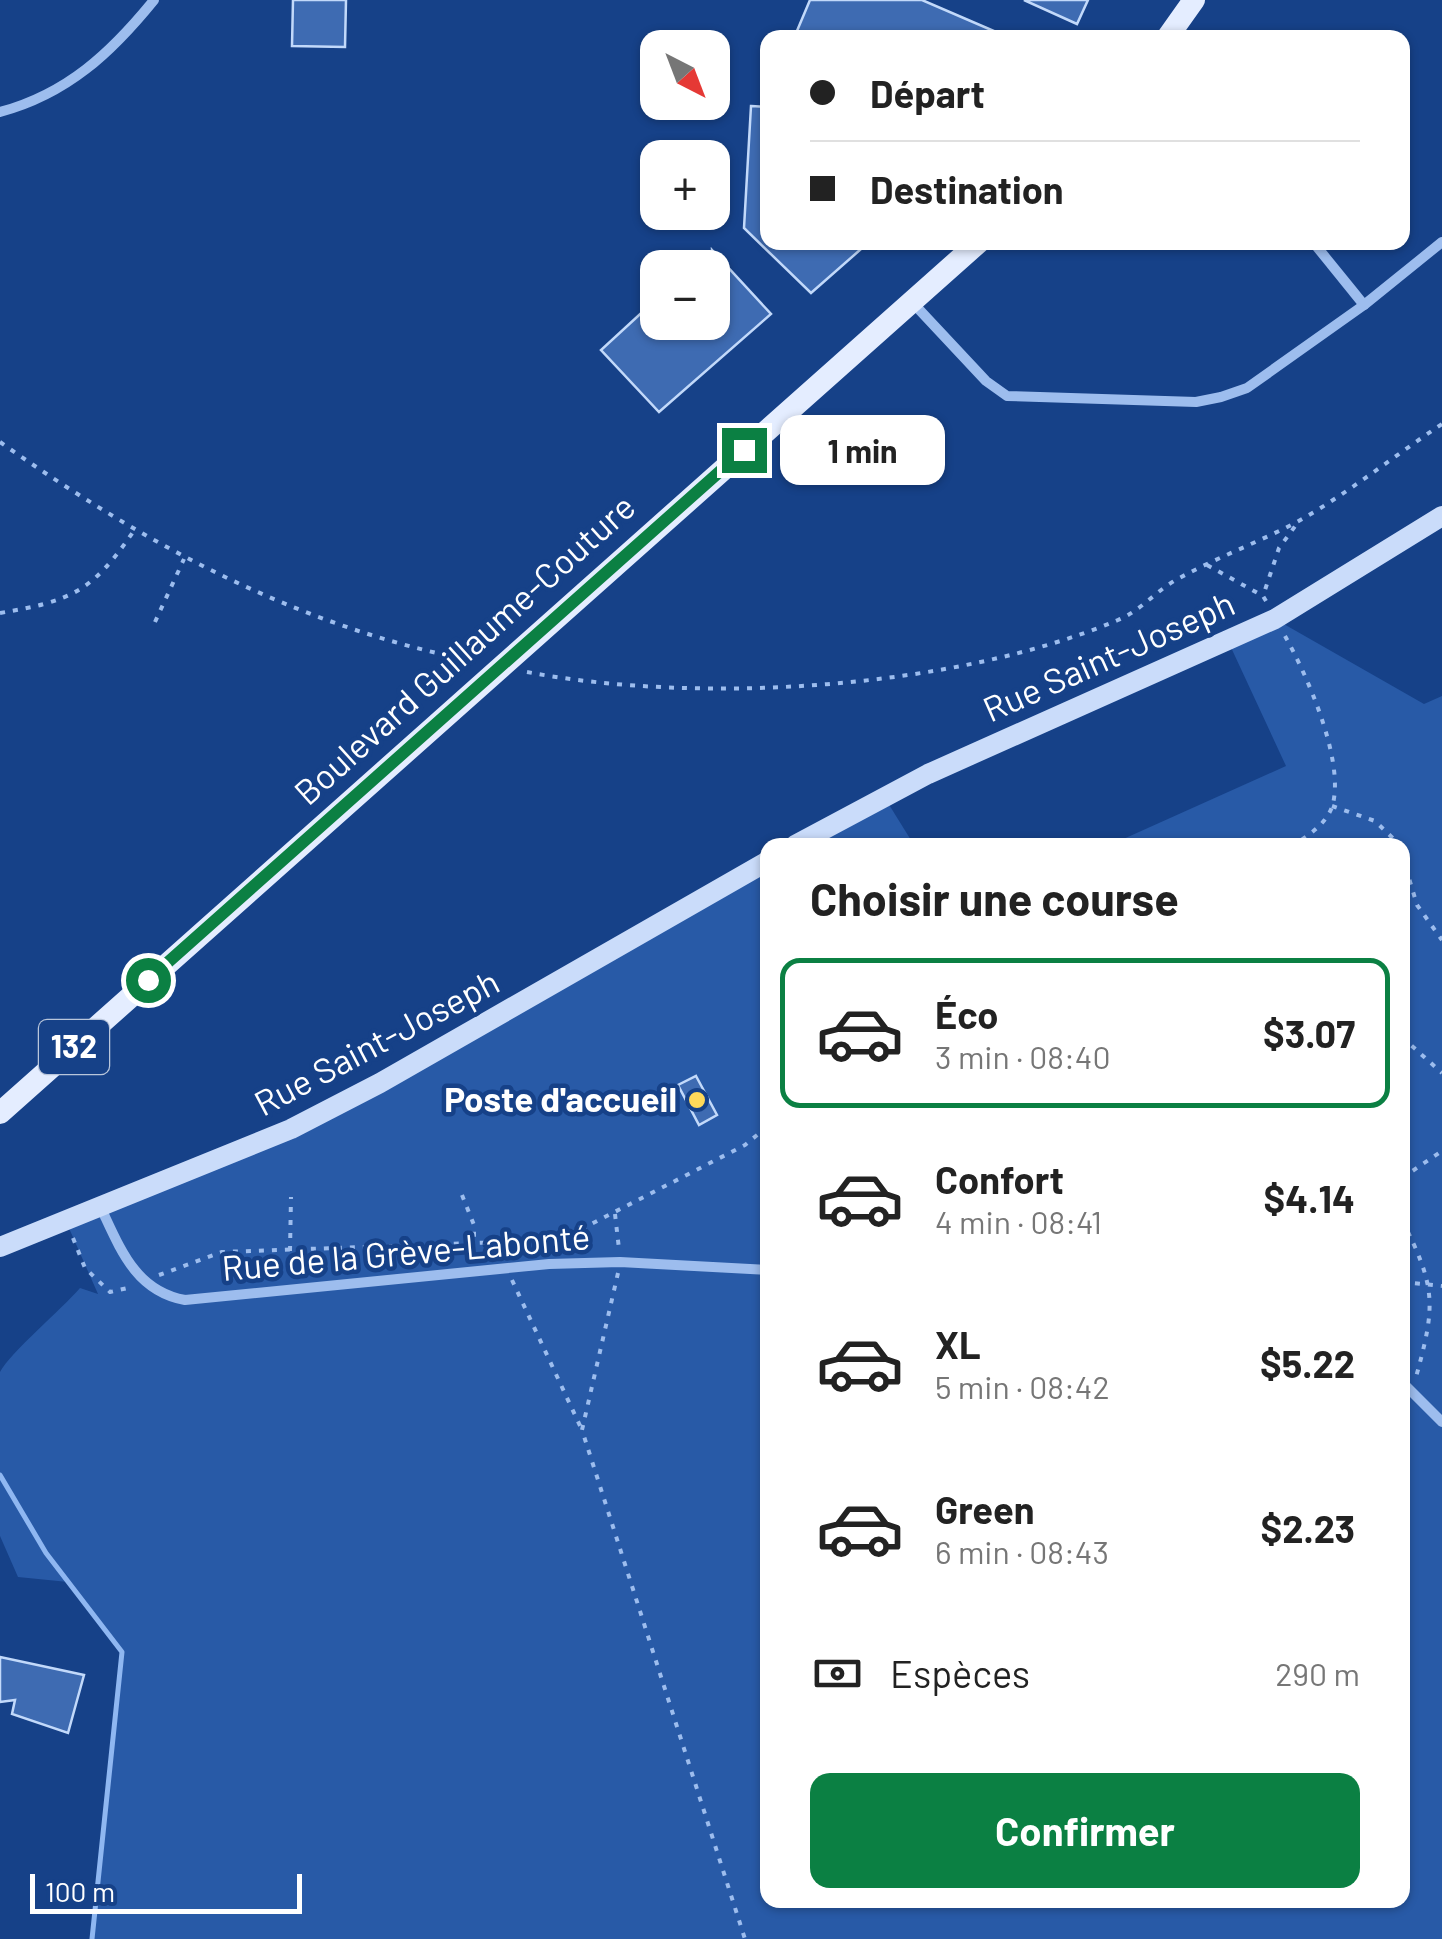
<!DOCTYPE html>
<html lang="fr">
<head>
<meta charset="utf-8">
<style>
	body { margin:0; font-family:Barlow,sans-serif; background:#f2f2f2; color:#222; height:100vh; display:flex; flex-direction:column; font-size:38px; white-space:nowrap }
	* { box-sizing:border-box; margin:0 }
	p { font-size:32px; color:#767676 }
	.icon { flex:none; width:55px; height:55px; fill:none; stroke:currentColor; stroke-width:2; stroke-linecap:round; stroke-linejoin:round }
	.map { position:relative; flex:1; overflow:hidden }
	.panel { position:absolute; left:760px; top:838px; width:650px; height:1070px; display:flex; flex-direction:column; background:#fff; border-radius:20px; box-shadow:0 2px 8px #0004 }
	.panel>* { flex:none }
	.banner { position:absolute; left:760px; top:30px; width:650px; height:220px; border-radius:20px; box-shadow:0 2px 8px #0004; display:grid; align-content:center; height:220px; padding:0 50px; background:#fff }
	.needle { width:65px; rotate:138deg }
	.tools { position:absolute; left:640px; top:30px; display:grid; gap:20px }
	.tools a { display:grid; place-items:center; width:90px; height:90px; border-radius:20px; background:#fff; box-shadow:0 2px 8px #0004; font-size:50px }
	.scale { position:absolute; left:30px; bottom:25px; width:272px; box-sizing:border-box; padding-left:10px; border:5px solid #fff; border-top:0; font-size:28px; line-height:35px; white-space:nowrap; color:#fff; -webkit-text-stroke:8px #164188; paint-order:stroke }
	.end { position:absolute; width:45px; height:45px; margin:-22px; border:12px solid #0b8043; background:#fff; box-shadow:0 0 0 5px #fff }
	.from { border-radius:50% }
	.bubble { position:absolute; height:70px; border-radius:20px; background:#fff; box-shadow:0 2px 8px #0004; font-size:32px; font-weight:700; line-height:70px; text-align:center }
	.banner b { display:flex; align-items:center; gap:35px; height:95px; font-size:38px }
	.banner b+b { border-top:2px solid #e0e0e0 }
	.banner i { width:25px; height:25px; background:#222 }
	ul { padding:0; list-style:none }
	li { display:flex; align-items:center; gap:30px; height:150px; margin:0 20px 15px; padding:0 30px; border:5px solid transparent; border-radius:20px }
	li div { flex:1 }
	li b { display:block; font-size:38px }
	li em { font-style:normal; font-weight:700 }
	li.active { border-color:#0b8043 }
	li>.icon { width:90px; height:90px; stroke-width:1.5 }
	h2 { padding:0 50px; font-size:45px; line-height:120px }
	.pay { display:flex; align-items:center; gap:25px; height:110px; padding:0 50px; font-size:38px }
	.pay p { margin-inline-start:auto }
	.button { display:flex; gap:20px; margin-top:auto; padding:20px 50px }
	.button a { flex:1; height:115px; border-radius:20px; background:#0b8043; color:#fff; font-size:40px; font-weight:700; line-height:115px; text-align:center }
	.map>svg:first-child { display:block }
</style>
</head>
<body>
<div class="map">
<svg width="1442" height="1939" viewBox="0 0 1442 1939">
	<rect width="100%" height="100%" fill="#164188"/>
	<!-- green -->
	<g fill="#285aa7">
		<path d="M1275 619 1424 704 1442 696V1939H92L122 1652 68 1582 18 1577 0 1536V1372C10 1353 62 1309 80 1288L98 1294 65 1219 291 1129 767 861 768 1900H1402V845H1110L1286 766 1228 641Z"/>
		<path d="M883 795 914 845H795Z"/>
	</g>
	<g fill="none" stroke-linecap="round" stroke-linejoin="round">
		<!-- stream -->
		<path stroke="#8fb7f1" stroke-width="5" d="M0 1475 46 1553 122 1652 92 1939"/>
	</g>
	<!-- building -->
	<g fill="#3e6bb2" stroke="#c2d9fa" stroke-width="2.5">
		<path d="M293 0H346L345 47 292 46Z"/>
		<path d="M810 0H922L1010 38H794Z"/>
		<path d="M1024 0H1088L1077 24Z"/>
		<path d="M751 106 768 107V242H869L811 293 744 228Z"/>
		<path d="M712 250 771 314 659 412 601 350 650 305 658 312V322H712Z"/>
		<path d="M696 1076 717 1115 699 1125 678 1085Z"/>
		<path d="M0 1657 84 1675 68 1733 12 1714 15 1700 0 1702Z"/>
	</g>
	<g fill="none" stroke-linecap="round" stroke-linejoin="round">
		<!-- path -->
		<g stroke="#9dbdee" stroke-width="4" stroke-dasharray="5 8" stroke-linecap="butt">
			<path d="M0 442C148 546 298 627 478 662"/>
			<path d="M1207 565 1263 596"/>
			<path d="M1266 601 1263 596 1279 548 1296 525"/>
			<path d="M0 613C71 601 92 592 133 532"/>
			<path d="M155 622 184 559"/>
			<path d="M1285 636C1307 675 1346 763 1332 807 1325 825 1310 834 1294 845"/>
			<path d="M527 672C701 705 954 689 1118 620 1140 611 1154 593 1174 581 1213 559 1257 543 1297 522 1347 494 1394 456 1442 424"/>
			<path d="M1332 806 1375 821 1400 845"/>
			<path d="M1402 855 1417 905 1442 940"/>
			<path d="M1402 1037 1442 1073"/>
			<path d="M1402 1178 1442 1151"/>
			<path d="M462 1195 474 1225V1243"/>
			<path d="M615 1214 619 1249"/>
			<path d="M1402 1220C1436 1287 1436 1305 1416 1377"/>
			<path d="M73 1238 85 1268 110 1292 132 1287"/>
			<path d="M290 1251 291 1197"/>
			<path d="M618 1273 582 1430 745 1939"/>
			<path d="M159 1275 222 1252 560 1240 745 1145 768 1126"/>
			<path d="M512 1280 582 1430"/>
			<path d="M1402 1282 1442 1286"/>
		</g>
		<!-- street -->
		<g stroke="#9dbdee" stroke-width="10">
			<path d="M0 112C67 94 111 53 154 0"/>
			<path d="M1313 242 1364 305"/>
			<path d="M913 303 986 381 1007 396 1196 402 1221 397 1247 388 1364 305 1442 242"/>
			<path d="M100 1206C120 1248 135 1291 185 1300L549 1264 620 1262 768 1270"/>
			<path d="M1402 1382 1442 1422"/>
		</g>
		<!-- secondary -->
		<g stroke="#cadcfa" stroke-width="20">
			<path d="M795 845 928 774 1275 619 1442 516"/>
			<path d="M0 1247 291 1129 380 1083 768 861"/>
		</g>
		<!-- primary -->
		<g stroke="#e4edff" stroke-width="22">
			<path d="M1167 38 1194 0"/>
			<path d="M0 1113 979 242"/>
		</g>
	</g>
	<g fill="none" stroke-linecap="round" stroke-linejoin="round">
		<!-- route -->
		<path stroke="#0b8043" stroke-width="12" d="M148 980 744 450"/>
	</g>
	<!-- markers -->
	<circle fill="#ffd95a" stroke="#164188" stroke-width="4" cx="697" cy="1100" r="10"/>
	<g text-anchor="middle" stroke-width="9" stroke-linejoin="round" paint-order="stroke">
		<!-- shield labels -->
		<rect fill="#164188" stroke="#b9c6db" stroke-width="2.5" x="39" y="1020" width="70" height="54" rx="8"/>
		<g font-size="32" font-weight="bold" fill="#fff">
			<text x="74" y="1058">132</text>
		</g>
		<!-- street labels -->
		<g font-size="35" fill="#fff" stroke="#164188">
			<text transform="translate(465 650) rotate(-42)" y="12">Boulevard Guillaume-Couture</text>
			<text transform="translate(1109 657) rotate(-24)" y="12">Rue Saint-Joseph</text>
			<text transform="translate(377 1043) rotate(-28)" y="12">Rue Saint-Joseph</text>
			<text transform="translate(406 1253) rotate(-5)" y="12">Rue de la Grève-Labonté</text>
		</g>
		<!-- poi labels -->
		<g font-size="35" font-weight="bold" fill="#fff" stroke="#164188" text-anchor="end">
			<text x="677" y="1112">Poste d'accueil</text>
		</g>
	</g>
</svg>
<div class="tools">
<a><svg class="needle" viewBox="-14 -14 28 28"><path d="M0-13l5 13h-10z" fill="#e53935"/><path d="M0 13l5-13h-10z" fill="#767676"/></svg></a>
<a>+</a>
<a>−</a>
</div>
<div class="scale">100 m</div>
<i class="end from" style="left:148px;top:980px"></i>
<i class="end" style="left:744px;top:450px"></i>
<div class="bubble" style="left:780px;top:415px;width:165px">1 min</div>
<div class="banner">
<b><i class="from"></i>Départ</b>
<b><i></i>Destination</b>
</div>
<section class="panel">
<h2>Choisir une course</h2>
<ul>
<li class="active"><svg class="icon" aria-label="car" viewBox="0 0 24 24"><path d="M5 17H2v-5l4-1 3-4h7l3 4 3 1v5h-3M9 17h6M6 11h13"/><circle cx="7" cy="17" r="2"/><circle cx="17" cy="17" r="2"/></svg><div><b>Éco</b><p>3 min · 08:40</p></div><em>$3.07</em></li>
<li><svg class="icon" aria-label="car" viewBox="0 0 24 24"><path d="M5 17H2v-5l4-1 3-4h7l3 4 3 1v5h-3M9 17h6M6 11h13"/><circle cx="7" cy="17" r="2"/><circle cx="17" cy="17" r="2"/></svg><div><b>Confort</b><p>4 min · 08:41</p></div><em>$4.14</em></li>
<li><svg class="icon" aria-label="car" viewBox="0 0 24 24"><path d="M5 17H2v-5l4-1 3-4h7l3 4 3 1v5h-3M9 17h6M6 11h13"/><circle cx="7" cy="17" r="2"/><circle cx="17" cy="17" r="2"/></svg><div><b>XL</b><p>5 min · 08:42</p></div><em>$5.22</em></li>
<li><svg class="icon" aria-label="car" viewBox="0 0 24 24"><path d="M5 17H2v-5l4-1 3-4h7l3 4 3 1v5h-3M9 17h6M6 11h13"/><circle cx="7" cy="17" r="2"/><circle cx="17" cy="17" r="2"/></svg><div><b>Green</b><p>6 min · 08:43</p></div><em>$2.23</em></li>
</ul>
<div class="pay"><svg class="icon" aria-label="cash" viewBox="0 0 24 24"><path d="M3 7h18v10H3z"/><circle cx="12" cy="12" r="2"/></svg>Espèces<p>290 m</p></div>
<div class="button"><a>Confirmer</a></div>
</section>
</div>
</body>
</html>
